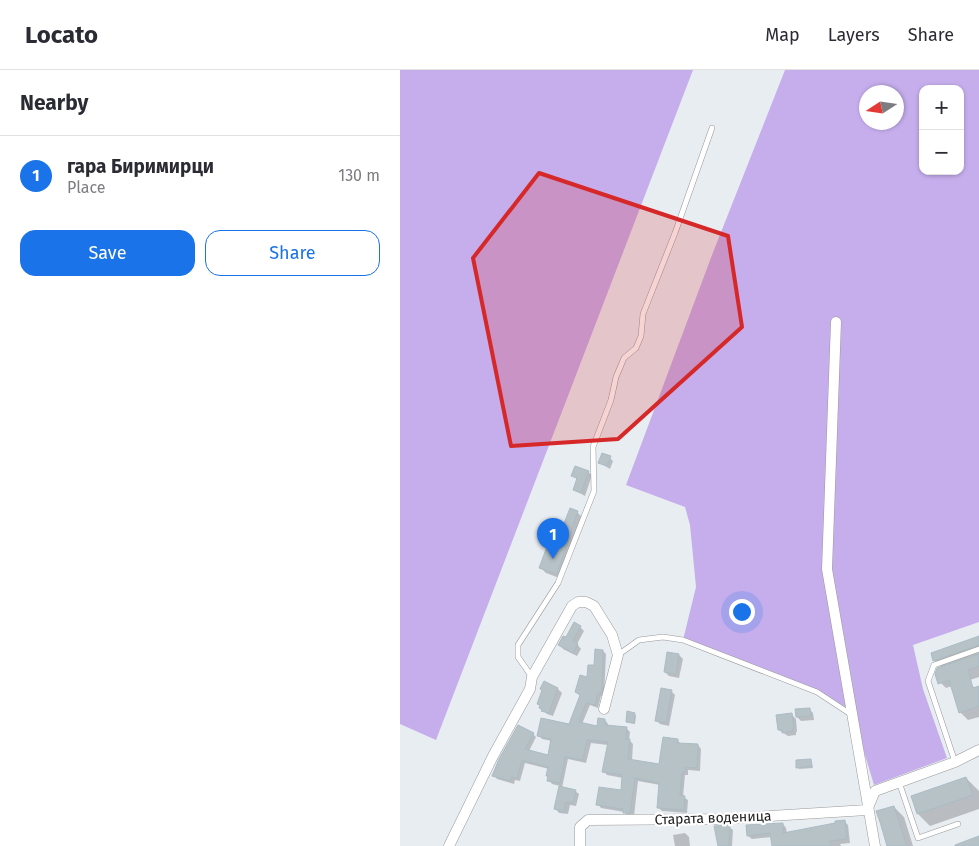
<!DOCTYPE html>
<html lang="en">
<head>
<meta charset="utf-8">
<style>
	:root { --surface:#fff; --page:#f2f2f3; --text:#2b2b33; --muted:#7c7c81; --line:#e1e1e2; --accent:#1a73e8 }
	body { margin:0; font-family:"Fira Sans",sans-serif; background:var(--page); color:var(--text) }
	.controls { position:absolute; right:15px; top:15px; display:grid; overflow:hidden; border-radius:10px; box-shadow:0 1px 4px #0004 }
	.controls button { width:45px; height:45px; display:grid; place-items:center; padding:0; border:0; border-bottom:1px solid var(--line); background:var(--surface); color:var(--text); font:25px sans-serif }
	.compass { position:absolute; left:459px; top:15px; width:45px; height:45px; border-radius:50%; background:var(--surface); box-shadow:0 1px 4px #0004; rotate:258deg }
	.you { position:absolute; left:341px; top:541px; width:18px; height:18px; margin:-12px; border:4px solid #fff; border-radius:50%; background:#1a73e8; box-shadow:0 0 0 8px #1a73e833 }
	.badge { display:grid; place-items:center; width:32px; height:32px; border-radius:50%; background:var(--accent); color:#fff; font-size:16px; font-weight:700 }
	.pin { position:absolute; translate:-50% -41px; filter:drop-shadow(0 1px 2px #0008) }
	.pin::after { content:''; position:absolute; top:26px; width:18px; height:15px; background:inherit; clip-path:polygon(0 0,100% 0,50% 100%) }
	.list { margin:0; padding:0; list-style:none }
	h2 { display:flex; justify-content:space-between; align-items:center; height:65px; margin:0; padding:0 20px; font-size:21px }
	h2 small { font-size:16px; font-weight:400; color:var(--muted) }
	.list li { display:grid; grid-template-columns:32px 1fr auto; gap:15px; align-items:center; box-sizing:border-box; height:80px; padding:0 20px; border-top:1px solid var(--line) }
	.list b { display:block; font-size:19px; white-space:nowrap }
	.list p { margin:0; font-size:16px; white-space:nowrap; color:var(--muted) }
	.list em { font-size:16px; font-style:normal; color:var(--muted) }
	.actions { display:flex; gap:10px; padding:15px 20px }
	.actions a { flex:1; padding:11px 0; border:1px solid var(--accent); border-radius:15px; text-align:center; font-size:18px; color:var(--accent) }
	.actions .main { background:var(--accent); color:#fff }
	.map { position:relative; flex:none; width:579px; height:776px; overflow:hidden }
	header { display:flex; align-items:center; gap:30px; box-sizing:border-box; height:70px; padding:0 25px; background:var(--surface); border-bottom:1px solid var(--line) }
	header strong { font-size:24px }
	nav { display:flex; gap:28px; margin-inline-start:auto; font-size:18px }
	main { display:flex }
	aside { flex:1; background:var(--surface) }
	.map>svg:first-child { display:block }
	.grass { fill:#c6aeed; fill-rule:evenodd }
	.shadow { fill:#0003 }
	.building { fill:#b7c2c7; stroke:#aabcc4 }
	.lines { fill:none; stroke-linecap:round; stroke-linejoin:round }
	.service-casing { stroke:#999; stroke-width:6 }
	.minor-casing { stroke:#999; stroke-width:11 }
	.service { stroke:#fff; stroke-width:5 }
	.minor { stroke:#fff; stroke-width:10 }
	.marked { fill:#d62828; fill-opacity:0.2; stroke:#d62828; stroke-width:4; stroke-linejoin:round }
	.labels { text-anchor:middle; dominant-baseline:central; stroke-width:4.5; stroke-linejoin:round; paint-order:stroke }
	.street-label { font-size:14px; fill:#222; stroke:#fff }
</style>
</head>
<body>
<header>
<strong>Locato</strong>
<nav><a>Map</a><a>Layers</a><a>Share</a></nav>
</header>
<main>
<aside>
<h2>Nearby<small></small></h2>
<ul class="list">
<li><span class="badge">1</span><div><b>гара Биримирци</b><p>Place</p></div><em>130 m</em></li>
</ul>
<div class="actions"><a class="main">Save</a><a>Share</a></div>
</aside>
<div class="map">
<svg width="579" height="776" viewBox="0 0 579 776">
	<rect width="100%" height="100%" fill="#e8edf2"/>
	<path class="grass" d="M0,0H293L36,670L0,654Z
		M385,0H579V552L513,575L523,619L547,688L474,715L453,645L417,622L283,570L296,517L290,455L285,437L226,415L312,185ZM523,19H560V101H523ZM467,22H497V52H467Z"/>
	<path class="shadow" d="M210,388L213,391L210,399L200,393Z
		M188,402L192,405L185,426L174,420L178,410L173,406Z
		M177,442L183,448L162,509L146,503L140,497L152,477Z
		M180,557L184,561L177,574L181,579L177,586L163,579L160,575Z
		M579,567V607L546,618L538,610L542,598L534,590L532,584Z
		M203,581L206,584L204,626H201L198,638L190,635L182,654L198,657L205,650L208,654V656L226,658L230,662L229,670L233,674L232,691L260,696L278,671L281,674L298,675L301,679L300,701L288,700V705H285L283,727L288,730L287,743L262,741L258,737L260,715L238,711L234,746H228L224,742L201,738L198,734L222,722L223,708L207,705L204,701L208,675L191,673L186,693L168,689L162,718L175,721L179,724L176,736L170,735L168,744L159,743L156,739L160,716L152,714L149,710V699L125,693L120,711L115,710L114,714L97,709L94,705L133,664L136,667L129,681L149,687L152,671L142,669L139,665L169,655L181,626L176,621L189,609Z
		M279,585L283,589L279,608L269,606L265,602Z
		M571,615L575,618L579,617V647L568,650L560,642Z
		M158,619L162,623L153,646L147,644L140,638Z
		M271,621L275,625L269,656L260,654L256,650Z
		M409,639L413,643L414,650L401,651L397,647Z
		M235,644L236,646L235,654L229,653L227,651Z
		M392,645L396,649L397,662H396V665L388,666L379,660Z
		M411,690L413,698L399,699L398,697Z
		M566,708L579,721V739L530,756L518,744Z
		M494,737L504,747L513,776H489Z
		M444,751L448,755L450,773L440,774L441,776H373L372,767L352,769L348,766L383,754L386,758L387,764Z
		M329,757L333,760L332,776H319Z
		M285,763L289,767L290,776H275L273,765Z"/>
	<path class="building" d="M202,383L211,386L207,396L198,393Z
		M175,396L189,401L181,423L173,420L177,408L171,406Z
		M170,438L178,441L157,504L139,498L148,474L151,476L155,465L159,466Z
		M174,552L181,556L173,571L178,574L173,583L158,575L163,566L166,567Z
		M579,566V575L533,591L531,583Z
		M195,579L203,580L202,620L201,624L198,623L195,635L186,633L179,652L197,656L198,648L205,649V655L227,657L226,669H230L228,689L259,694L263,667L278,669V673L298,674L297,698L285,697V702H282L280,725L285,726L284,740L257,738L259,713L235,708L230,743H223V739L196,735L199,717L221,720L222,705L202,702L208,672L187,670L183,690L165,687L160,713L147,711L148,706H146L148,697L122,690L117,708L112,707L111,711L92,706L99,689L118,655L134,663L125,679L148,685L151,669L137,666L141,648L169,654L180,625L175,622L180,605L187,607L188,595H194Z
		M267,582L279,584L276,604L264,602Z
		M579,584V596L568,600L573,618L579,616V636L559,643L549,610L538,614L535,604L537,598Z
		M144,611L158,618L149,643L141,641L142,639L139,638L140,635L137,634L142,620L140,619Z
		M261,618L272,620L266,653L255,651Z
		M410,638L411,646L396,647L395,639Z
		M227,641L235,643L234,653L226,652Z
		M392,643L394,658L392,659L393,661L382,663V660H378L376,645Z
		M411,689L412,696L396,698V690Z
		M566,707L573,725L517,744L511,726Z
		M159,716L176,720L173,733L166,732L164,742L154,739Z
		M494,736L507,776H487L480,752L476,741Z
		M445,750L447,769L430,771L431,776H372L370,763L347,766L346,755L383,753V763L435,753V751Z
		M330,755L329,776H318L314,756Z
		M579,766V776H555V775Z"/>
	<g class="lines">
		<g class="service-casing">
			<path id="service" d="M218,585L239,570L263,567L283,570L417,622L452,645
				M132,607L118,587V575L158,513L194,421L193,377L211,330L216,307L224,288L236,278L241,266L243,244L275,163L312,58
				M555,692L528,611L534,595L579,579
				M499,712L518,768L558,754"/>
		</g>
		<g class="minor-casing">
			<path id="minor" d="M436,252L427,499L475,776
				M49,776L93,686L130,619L132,607L172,536L178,532H186L194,536L212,565L218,585L204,639
				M180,776V757L188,750L322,749L467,740L475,721L555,692L579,680"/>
		</g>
		<use href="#service" class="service"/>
		<use href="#minor" class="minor"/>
	</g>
	<path class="marked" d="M139,103L328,166L342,257L218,369L111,376L73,188Z"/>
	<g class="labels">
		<g class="street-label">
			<text transform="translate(313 748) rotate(-2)">Старата воденица</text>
		</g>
	</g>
</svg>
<div class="controls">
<button>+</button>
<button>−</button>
</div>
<svg class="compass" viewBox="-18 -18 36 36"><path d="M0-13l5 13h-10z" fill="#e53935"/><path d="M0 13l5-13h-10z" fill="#7c7c81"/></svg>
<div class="you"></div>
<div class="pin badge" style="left:153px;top:489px">1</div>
</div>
</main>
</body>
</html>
